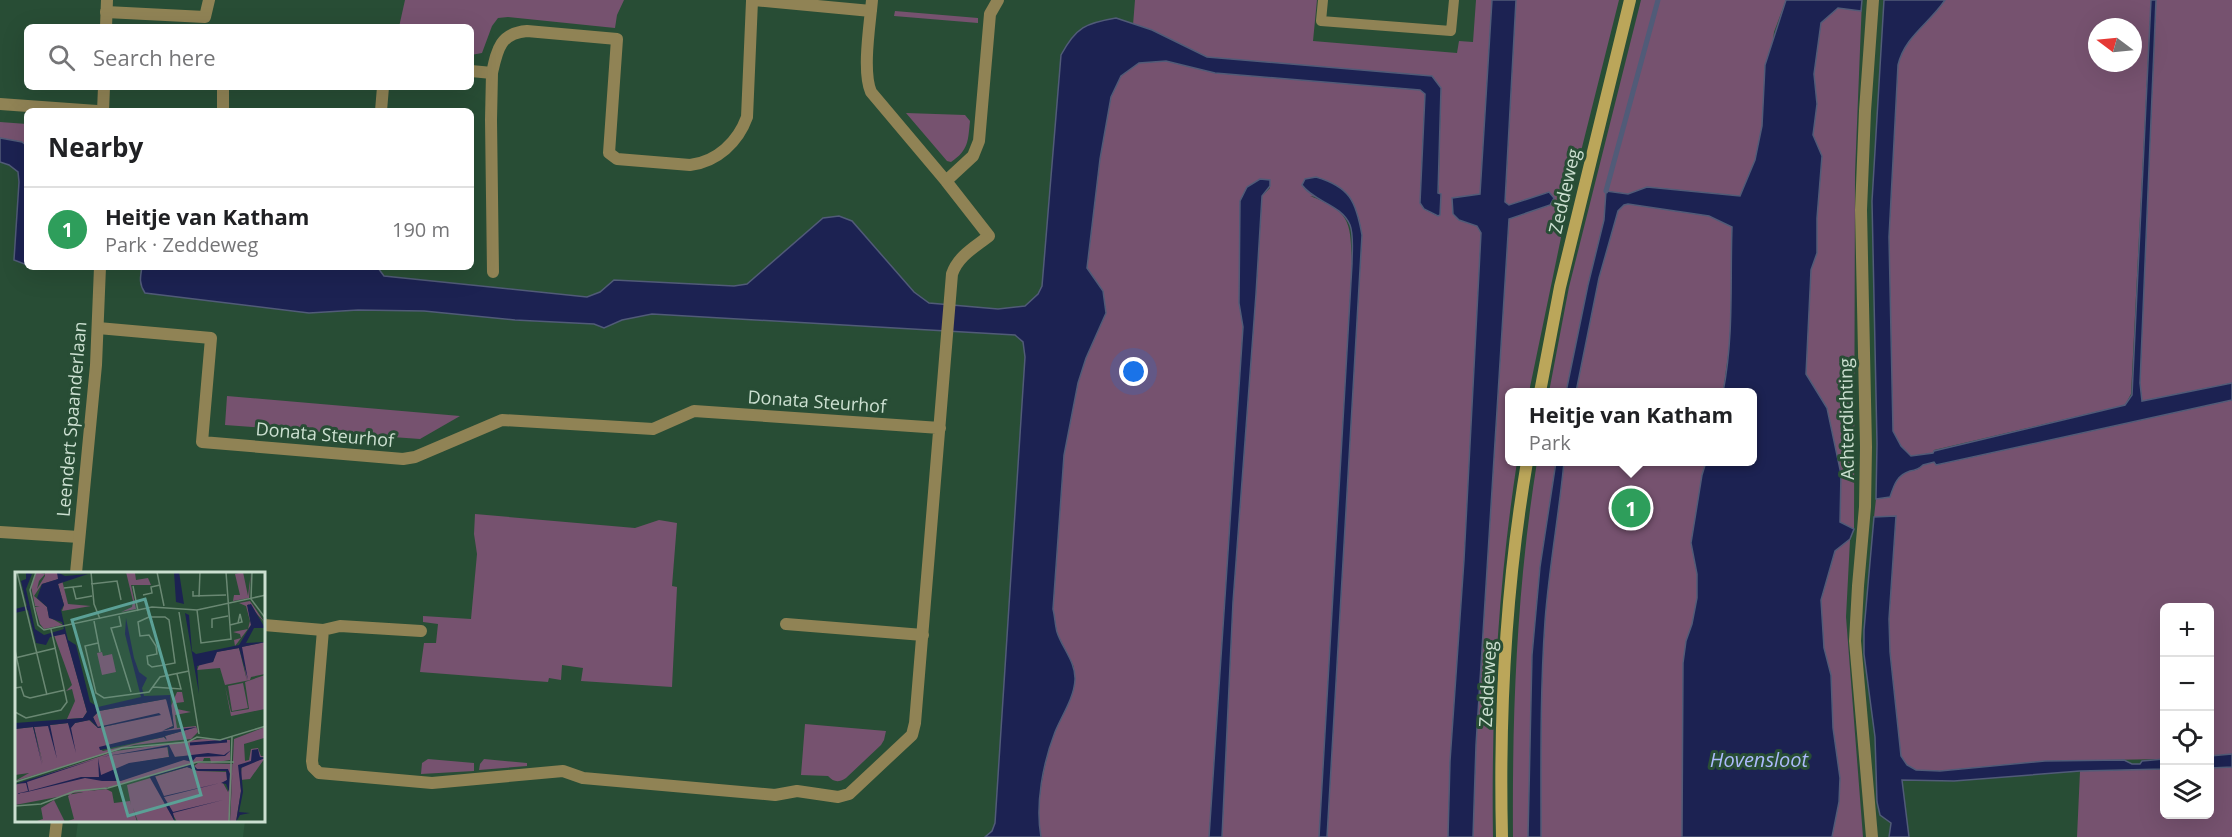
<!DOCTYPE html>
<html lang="en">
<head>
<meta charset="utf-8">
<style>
	:root { --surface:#fff; --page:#f2f2f2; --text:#202124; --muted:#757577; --line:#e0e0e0; --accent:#111827 }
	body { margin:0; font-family:"Open Sans",sans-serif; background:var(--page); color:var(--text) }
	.controls { position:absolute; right:18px; bottom:18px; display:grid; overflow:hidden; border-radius:9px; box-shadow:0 6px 24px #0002 }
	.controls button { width:54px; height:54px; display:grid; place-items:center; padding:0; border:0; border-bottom:2px solid var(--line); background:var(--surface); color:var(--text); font:30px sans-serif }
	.compass { position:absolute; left:2088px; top:18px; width:54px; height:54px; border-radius:50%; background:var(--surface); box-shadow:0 6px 24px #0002; rotate:286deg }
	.you { position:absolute; left:1134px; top:372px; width:21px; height:21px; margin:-15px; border:4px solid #fff; border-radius:50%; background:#1a73e8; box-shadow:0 0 0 9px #1a73e833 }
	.badge { display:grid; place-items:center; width:39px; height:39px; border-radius:50%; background:var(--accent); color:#fff; font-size:20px; font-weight:700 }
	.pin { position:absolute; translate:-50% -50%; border:3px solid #fff; box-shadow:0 2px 6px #0006 }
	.popup { position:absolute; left:1505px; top:388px; width:252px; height:78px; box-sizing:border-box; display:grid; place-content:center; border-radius:9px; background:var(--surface); filter:drop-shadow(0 2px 4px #0005); font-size:20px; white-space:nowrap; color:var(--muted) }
	.popup b { font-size:22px; color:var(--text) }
	.popup::after { content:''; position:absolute; left:50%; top:100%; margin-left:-12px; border:12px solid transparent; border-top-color:var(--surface) }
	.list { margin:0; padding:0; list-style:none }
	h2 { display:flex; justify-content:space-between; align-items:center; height:78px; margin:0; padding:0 24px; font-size:26px }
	h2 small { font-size:20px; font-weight:400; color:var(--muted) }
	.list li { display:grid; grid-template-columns:39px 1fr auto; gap:18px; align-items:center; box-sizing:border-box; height:84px; padding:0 24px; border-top:2px solid var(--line) }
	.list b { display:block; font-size:22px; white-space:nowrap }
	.list p { margin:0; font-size:20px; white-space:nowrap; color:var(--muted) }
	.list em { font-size:20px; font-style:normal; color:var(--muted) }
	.icon { flex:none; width:33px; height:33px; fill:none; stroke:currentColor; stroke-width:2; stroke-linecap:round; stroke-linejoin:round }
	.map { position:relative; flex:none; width:2232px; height:837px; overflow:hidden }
	.search { position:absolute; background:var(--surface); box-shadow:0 6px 24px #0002; left:24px; top:24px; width:450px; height:66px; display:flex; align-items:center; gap:15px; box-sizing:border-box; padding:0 21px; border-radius:9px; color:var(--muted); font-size:22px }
	.panel { position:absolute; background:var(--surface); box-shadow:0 6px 24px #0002; left:24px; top:108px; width:450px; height:162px; border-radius:9px }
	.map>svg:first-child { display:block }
	.built { fill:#2d593d }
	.green { fill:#76526f; fill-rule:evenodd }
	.water { fill:#1c2252; stroke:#515b78; stroke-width:1.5 }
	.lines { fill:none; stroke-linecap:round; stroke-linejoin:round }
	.stream { stroke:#515b78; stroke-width:5 }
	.service { stroke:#908355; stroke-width:10 }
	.minor { stroke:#908355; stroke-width:12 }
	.tertiary { stroke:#908355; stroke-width:12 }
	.secondary { stroke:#bba65a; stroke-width:12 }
	.labels { text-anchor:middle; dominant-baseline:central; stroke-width:6; stroke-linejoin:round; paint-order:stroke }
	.street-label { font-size:18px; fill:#cce0d1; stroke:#284d35 }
	.water-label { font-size:20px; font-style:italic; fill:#acbafb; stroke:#284d35 }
	.inset-river { fill:none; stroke:#1c2252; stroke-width:3 }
	.inset-road { fill:none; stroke:#6a8873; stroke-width:1.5 }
	.view { fill:#5ba096; fill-opacity:0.15; stroke:#5ba096; stroke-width:3 }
	.inset-edge { fill:none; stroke:#cce0d1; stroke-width:3 }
</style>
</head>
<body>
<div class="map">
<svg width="2232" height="837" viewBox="0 0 2232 837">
	<rect width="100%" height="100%" fill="#284d35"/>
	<path class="built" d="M78,821V820L245,821L243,837H76Z"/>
	<path class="green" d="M405,0H624L617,15L615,28L508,17L498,18L492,26L482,53L471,55V27H399Z
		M1135,0H1317L1313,41L1457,53L1459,41L1473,42L1476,0H1492L1480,195L1452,199L1459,220L1477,226L1481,233L1464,560L1450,761L1448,837H1327L1362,235L1359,219L1352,202L1310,196C1353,212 1350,224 1352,264L1319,837H1222L1233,602L1256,294L1262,196L1270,188L1269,180L1247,187L1240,201L1239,303L1243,326L1209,837H1041C1031,786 1060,717 1074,667L1057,633L1053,609L1064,455L1078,383L1086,358L1106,313L1103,291L1087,268L1100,159L1111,97L1121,76L1139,63L1166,61L1215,73L1420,90L1425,94L1420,203L1424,209L1438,216L1441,88L1207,57L1152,30L1133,25Z
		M1516,0H1619L1569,199L1529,392H1510V462H1517C1498,586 1491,711 1493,837H1473L1476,745L1509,219L1550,205L1549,192L1509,205L1505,203Z
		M1641,0H1786L1774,32L1762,126L1755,160L1740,196L1648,187L1628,194L1606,191L1604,220L1588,285L1566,392H1549L1569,287Z
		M1799,0H1862L1855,173L1854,529L1850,540L1846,617L1863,837H1755Z
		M1945,0H2151L2131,394L2125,405L1934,450L1933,453L1911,456L1901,446L1893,431L1889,237L1898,65C1905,36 1929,24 1945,0ZM2097,27H2133V63H2097Z
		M2156,0H2232V383L2142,401L2140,383Z
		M895,11L978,18V23L894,16Z
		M906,113L965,115L970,121C968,140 969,150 951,162L947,161Z
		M0,122L27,124V146L22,142L0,138Z
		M1628,204L1709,216L1733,227L1731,333L1723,392H1576L1613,208Z
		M227,396L460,416L420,439L225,425Z
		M2232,400V754L2210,756V608H2164V759L2045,761L1940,771L1916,770L1907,765L1901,756L1890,652L1889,619L1896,517H1874L1876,499L1890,497C1894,485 1897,475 1910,471C1916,470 1919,469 1923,465L1934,462L1936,465Z
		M1537,462H1556L1540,567L1532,655L1528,837H1513C1512,711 1517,586 1537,462Z
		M1564,462H1714L1691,543L1697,574V598L1683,674L1682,837H1541C1541,765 1540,693 1545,621C1549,568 1556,515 1564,462Z
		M475,514L635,528L659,520L677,523L672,586L677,587L672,687L581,681L583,668L562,665L561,680L549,678L548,682L420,672L424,643H436L438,624L423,622V616L471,619L477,554L474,534Z
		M805,724L886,731L884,740L881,745L846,778C838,783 834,782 828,776L801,775Z
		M428,759L474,763V771L421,774L422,763Z
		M484,759L527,763V766L479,770L480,764Z
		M2232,767V837H2077L2080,771L2164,769V814H2210V768Z"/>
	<path class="water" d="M1492,0H1516L1505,202L1509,205L1549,192L1554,198L1550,205L1509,219L1476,745L1473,837H1448L1450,761L1464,560L1481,233L1477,226L1459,220L1453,214L1452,198L1480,194Z
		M1786,0H1862L1861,11L1838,8L1821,23L1814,74L1817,104L1813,135L1822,156L1817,218V253L1811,270L1806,374L1827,408L1841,474L1840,522L1854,529L1850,539L1835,551L1821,600L1824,648L1831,675L1833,728L1840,778L1839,802L1832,837H1682L1683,663L1686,641L1692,624L1697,598V574L1691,543L1702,475L1706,462H1752V392H1723C1734,337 1730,282 1732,227L1709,216L1628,204L1624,205L1618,211L1599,278L1576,392H1566L1588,285L1604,220L1606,191L1628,194L1647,187L1740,196L1755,160L1762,126L1765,65Z
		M1884,0H1945C1929,24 1905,36 1898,65L1889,237L1893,431L1901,446L1911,456L1933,453L1934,451L2125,405L2132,395L2151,0H2156L2140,383L2142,401L2232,383V400L1936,465L1934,462L1923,465C1919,469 1916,470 1910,471C1897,475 1894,485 1890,497L1876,499L1877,444L1872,201Z
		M1116,18L1152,30L1207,57L1432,76L1441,88L1438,193L1441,194L1440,215L1438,216L1424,209L1420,203L1425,94L1420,90L1215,73L1166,61L1139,63L1121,76L1111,97L1100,159L1087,268L1103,291L1106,313L1086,358L1078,383L1064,455L1053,609C1055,617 1055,625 1057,632C1062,648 1076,662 1075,680C1074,698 1062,715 1055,732C1043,763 1035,804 1041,837H985L992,831L995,823L1025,357L1023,342L1015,335L652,314L622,320L604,328L594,324L515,320L424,311L358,310L309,313L145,293C139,284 140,278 142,267L378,268L384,276L587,297L600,292L614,280L734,286L747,284L823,218L839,216L852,221L914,292L929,303L998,309L1025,306L1038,294L1042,286L1061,55C1076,27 1086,23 1116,18Z
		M0,138L22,142L27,146V265L14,260L19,182L18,172L9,165L0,162Z
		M1316,177C1350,187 1356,201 1362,235L1327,837H1319L1352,264C1352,253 1354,235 1350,225C1341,204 1314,202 1302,185L1305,179Z
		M1260,179L1270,180V186L1262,196L1256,294L1233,602L1222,837H1209L1243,327L1239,303L1240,201L1247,187Z
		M1556,462H1564C1559,515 1549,567 1545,621C1540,693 1541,765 1541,837H1528L1532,655L1540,567Z
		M1896,516L1889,619L1890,652L1901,756L1907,765L1916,770L1940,771L2045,761L2124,760L2132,764H2140L2142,761L2164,759V769L2080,771L1954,781L1902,780L1909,837H1889L1891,823L1880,815L1877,802L1875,737L1864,654V630L1874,517Z
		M2232,754V767L2210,768V756Z"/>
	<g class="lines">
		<path class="stream" d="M1606,191L1658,0"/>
		<path class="service" d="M1323,0L1321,21L1451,31L1454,0"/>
		<path class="minor" d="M753,0L871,11
			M106,12L205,17L209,0
			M471,71L492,73C497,50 500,33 527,31L617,39L609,153L617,159L690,165C717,162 738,142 747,117L752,1
			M492,73L491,120L493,272
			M0,104L97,111
			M223,111V87
			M381,111L383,87
			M946,181L973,156L979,141L990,14L998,0
			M98,328L211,338L202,442L403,459L415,457L502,420L653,429L694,411L940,428
			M0,532L79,537
			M786,624L923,635
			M264,625L323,630L340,626L421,631
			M323,630L312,761L313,767L319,773L432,783L563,771L583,778L775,795L797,791L838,797L849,794L912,735L915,723L952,274C958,256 975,247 989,236L946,181L871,92C862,71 870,24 872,0
			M1872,837L1855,641L1858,586L1865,507L1866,447L1861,210L1865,111L1873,0"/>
		<path class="tertiary" d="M106,27L107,0
			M103,111L104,87
			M76,573L96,365L100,267
			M55,837L57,820"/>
		<path class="secondary" d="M1540,392L1560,287L1630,0
			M1502,837C1499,712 1506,585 1527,462"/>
	</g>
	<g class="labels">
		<g class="street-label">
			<text transform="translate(1564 191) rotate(-77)">Zeddeweg</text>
			<text transform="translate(817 401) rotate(4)">Donata Steurhof</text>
			<text transform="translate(71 419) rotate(-85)">Leendert Spaanderlaan</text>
			<text transform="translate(1846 419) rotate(-91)">Achterdichting</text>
			<text transform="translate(325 434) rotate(5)">Donata Steurhof</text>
			<text transform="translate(1487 684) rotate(-87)">Zeddeweg</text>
		</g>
		<g class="water-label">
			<text x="1759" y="759">Hovensloot</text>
		</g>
	</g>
	<g transform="translate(15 572)">
		<rect width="250" height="250" fill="#284d35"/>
		<path d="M21,0L30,2L24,9L22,17L30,4V0H42L44,7L27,12L19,24L32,35L34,45L48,53L29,57L25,52L20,35L25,34H20L16,14ZM111,0L120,1L121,8L133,6L136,13H116L121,37L106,40L117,35L118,29ZM228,0L233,24L236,0L234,26L218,29L219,23H225L220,2ZM47,8L53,32L76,34L47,39L49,33L43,12ZM235,29L250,51L233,32L236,53L220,74L219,68L226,66L225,62L218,60L233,57L235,49L231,34L224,31ZM50,61L72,140L68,146L52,147L60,129L57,117L51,119L57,113L39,63ZM250,70V102L236,105L235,108L210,113L205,96L182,98L185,91L198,90L201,80L224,76L232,109L226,75ZM87,80L88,84L97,82L101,100L87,103L82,81ZM250,103V137L216,144L210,114L216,140L234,137L230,110ZM228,111L233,136L217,139L213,114ZM162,120H167L169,130L161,131L162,137L176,140L160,143L162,156L181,154L183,160L176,167L119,173L0,209L14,201L0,203V157L18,155L28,192L19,155L53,151L55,156L60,151L74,148L83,156L102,152L82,155L78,145L84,139L150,127L154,130L158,154L149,158L159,156L156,134ZM181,155L150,164L151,168L149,165L88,179L85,177ZM250,155L249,166L229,172L230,189L234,188L236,177L243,176L246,184H250L224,194L226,219L221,250H215L219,167ZM187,167L215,168V188L196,191L195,186H189L188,189L95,215L0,233V213L101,179ZM152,174L155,176L157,185L178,184L85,205L113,192L154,185ZM250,186L235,207L225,208L227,194ZM183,191L218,192L214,250H162L139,208L160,250H123L118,236L122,250H19L28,247L26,236L39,228L50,250L59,247L53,224L58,221L91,217L97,220L99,231L115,229L116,233L112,213L172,195L183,199L213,200L212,208L208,211L213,220V197H182L179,194Z" fill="#76526f" fill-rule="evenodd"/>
		<path d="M11,0L17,2L11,17L20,57L29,63L49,57L47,50L34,46L32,35L22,26L27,12L43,7L42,0L50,4L73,2L43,12L49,33L46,38L50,56L53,68L61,73L75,130L83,135L126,125L110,62L111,46L119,86L124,100L132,106L127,116L129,124L155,123L159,156L147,159L158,154L151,127L84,139L78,145L83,155L144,141L146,143L83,156L75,148L60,151L56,156L61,181L53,151L35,153L42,187L33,154L19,155L27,193L18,155L0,157V151L68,146L72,140L50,62L35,65L31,73L21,71L13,38L0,41V37L12,34L6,9L11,7ZM159,0H164L169,32L161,30ZM236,32L250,56H239L231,71L251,70L227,75L233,108L224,76L202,80L198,90L182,94L184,122L170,41L174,43L177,79L181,82L224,73L236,53L232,33ZM182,155L150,164L152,168L149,165L85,178L84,175L149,159ZM154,173L160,185L193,181L209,183L216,178L210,184L181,185L177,190L169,188L106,209H87L70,206L12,220L0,222L13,219L11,211L0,212L81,187L12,210L14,219L66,205H84L83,186L86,203L114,191L154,185L153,175L86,185ZM243,177L245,185L250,186L226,196L228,220L224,240L235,241L225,243L221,250L226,219L223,193L236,189L237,178ZM177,192L182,197H213L215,202L214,220L211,212L206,211L212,208L211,199H183L172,195L140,204L149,224L205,211L149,225L158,240L208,228L158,241L160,250L134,204Z" fill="#1c2252"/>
		<path class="inset-river" d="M175,172L212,169"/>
		<path class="inset-road" d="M2,0L32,123M21,0L15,18L23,53L29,58L137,35L182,38L251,23M76,0L79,32L85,47M142,0L149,34M237,0L236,27L251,47M76,12L102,9L106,28M118,14L123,39M58,15L61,27L77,24M49,16L67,14M178,19V24L211,23M128,23L137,21L136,15L145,13M184,25L185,0M132,37L134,45H150L154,48L160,91L149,93L151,104M182,38L186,71L216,67L211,0M164,40L184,162M104,44L106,54L96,56L116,120M134,45L123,50L125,64L134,63L141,74L142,82L132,84L133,92L137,95L149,93M79,49L85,80M215,53L227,50L225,42L223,51M197,56V47L213,44M83,71L70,74L81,121L89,126L134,120L145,105L174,99M0,78L7,111L3,92M0,86L41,76M138,115L166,117L162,102M0,116L6,115L9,124L15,126L50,118M0,140L11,146L46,138L52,130L36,57M0,210L107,176L173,170L182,165L205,168L251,154M0,234L26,232L60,219L93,216L182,190H219M214,250L217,165"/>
		<path class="view" d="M130,27L186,223L113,244L57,48Z"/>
		<rect width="250" height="250" class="inset-edge"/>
	</g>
</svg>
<div class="controls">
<button>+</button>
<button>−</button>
<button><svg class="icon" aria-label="locate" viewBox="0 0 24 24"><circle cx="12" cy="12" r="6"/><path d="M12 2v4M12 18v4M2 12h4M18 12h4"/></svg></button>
<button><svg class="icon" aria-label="layers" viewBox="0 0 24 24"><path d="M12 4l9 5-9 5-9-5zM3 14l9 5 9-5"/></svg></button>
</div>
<svg class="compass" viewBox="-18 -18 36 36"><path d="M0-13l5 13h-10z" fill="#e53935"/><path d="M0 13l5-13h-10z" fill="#757577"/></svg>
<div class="you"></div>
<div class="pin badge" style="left:1631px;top:508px;background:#2e9e5b">1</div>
<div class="popup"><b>Heitje van Katham</b>Park</div>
<div class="search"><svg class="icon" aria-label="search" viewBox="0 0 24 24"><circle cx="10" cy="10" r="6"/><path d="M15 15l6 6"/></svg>Search here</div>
<section class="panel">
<h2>Nearby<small></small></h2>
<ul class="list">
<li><span class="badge" style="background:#2e9e5b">1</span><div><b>Heitje van Katham</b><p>Park · Zeddeweg</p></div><em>190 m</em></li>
</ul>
</section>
</div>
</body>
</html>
